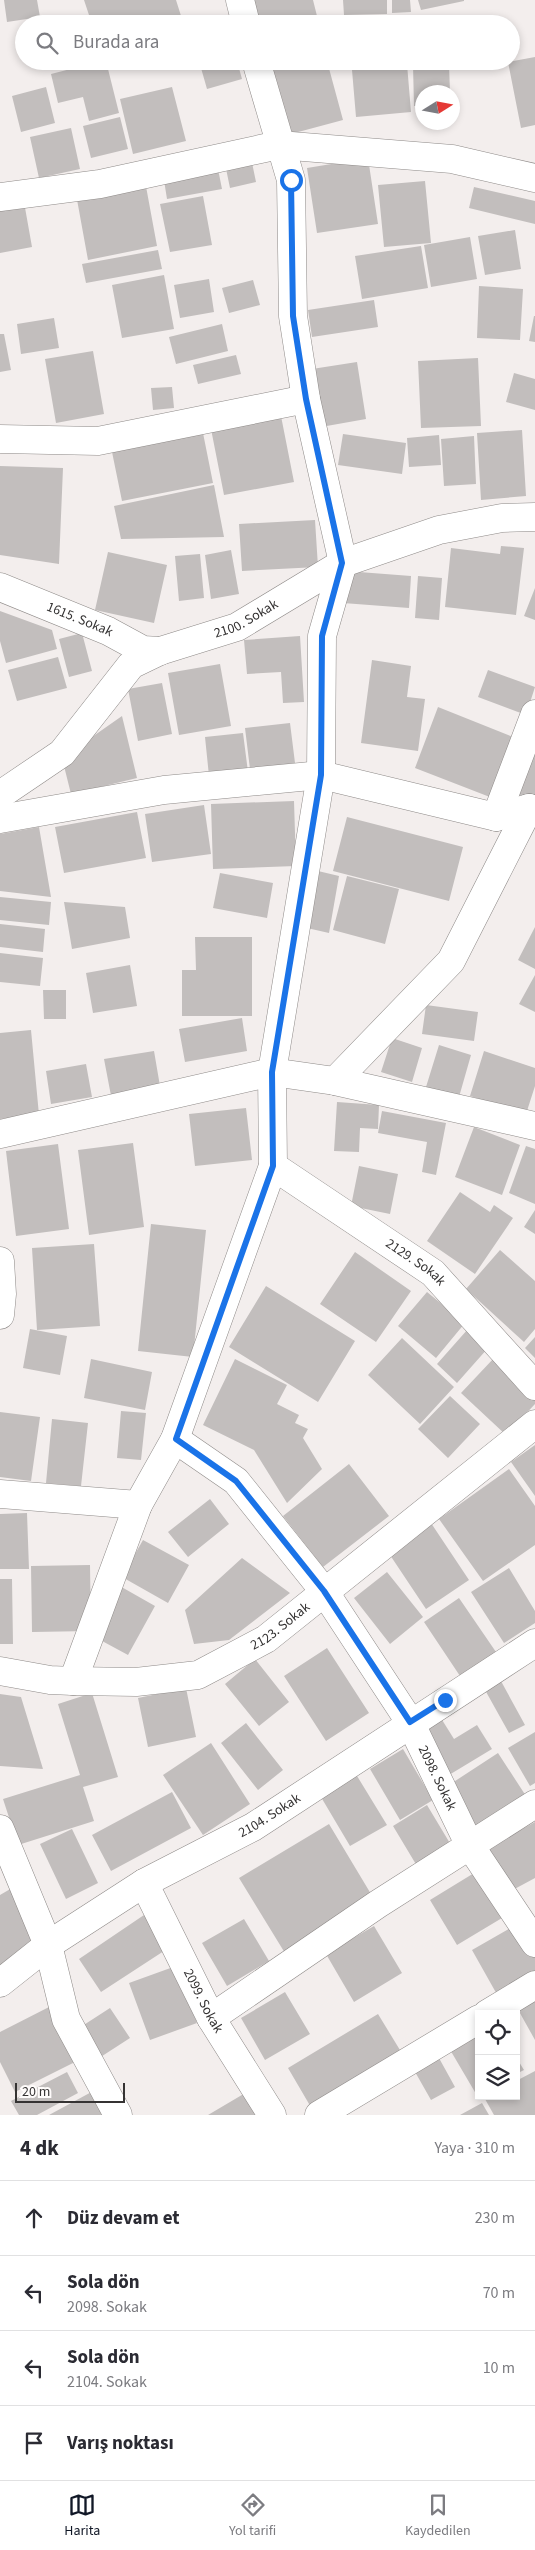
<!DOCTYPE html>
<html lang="tr">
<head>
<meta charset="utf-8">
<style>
	:root { --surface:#fff; --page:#f2f2f3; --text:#2b2b33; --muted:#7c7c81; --line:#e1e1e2; --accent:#111827 }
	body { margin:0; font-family:"Source Sans 3",sans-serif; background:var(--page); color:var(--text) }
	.controls { position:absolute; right:15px; bottom:15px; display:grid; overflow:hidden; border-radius:0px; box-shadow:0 2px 8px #0003 }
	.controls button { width:45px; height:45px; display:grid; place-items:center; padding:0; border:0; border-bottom:1px solid var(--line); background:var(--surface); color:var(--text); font:25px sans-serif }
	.compass { position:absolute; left:415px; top:85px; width:45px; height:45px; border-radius:50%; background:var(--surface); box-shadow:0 2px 8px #0003; rotate:79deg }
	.scale { position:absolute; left:15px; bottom:12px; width:110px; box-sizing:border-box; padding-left:5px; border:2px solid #353333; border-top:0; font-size:14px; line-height:18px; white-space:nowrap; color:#353333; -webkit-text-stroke:4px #fffcfb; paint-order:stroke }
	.stop { position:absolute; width:15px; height:15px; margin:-11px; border:4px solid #1a73e8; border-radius:50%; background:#fff }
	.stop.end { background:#1a73e8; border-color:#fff; box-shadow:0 1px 5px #0008 }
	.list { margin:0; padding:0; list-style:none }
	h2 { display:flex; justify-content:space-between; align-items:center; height:65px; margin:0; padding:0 20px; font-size:21px }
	h2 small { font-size:16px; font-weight:400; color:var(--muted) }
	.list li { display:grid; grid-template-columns:32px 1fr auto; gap:15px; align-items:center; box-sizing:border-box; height:75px; padding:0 20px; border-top:1px solid var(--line) }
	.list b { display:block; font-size:19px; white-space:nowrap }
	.list p { margin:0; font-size:16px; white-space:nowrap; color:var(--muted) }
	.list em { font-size:16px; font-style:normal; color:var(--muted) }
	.icon { flex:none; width:28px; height:28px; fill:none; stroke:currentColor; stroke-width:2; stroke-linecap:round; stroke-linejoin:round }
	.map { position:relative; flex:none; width:535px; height:2115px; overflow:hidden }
	.search { position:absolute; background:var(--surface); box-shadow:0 2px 8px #0003; left:15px; right:15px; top:15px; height:55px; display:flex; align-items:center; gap:12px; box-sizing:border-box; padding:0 18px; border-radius:28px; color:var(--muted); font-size:19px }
	.sheet { height:365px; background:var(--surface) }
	nav { display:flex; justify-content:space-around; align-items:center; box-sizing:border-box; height:70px; border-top:1px solid var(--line); background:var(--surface); font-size:14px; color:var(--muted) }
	nav a { display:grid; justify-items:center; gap:2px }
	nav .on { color:var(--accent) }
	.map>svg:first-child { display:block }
	.building { fill:#c2bebd }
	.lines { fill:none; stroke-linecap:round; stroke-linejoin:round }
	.minor-casing { stroke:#8e8a88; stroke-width:29 }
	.minor { stroke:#fff; stroke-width:28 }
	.route { stroke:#1a73e8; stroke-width:6 }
	.labels { text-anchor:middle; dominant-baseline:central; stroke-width:4; stroke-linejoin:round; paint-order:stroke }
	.street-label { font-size:14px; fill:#353333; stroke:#fffcfb }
</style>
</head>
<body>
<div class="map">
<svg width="535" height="2115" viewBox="0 0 535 2115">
	<rect width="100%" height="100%" fill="#f3eeed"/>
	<path class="building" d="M4,0H37L40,17L7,22Z
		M84,0H176L182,19L166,24H92Z
		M252,0H313L319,24H259Z
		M343,0H387V14L344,15Z
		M392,0H410L411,12L392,13Z
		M418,0H464V1L421,10Z
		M212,15L215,24H187V23Z
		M492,19L493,24H476V23Z
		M535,57V125L521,128L508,62Z
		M102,61H106L119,113L89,121L83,97L58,103L51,74Z
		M169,61H197V62L172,70Z
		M222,61H237L242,79L207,89L201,68Z
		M302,61H327L343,120L287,135L270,70Z
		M461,61H490V62L463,69Z
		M407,64L411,112L356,117L352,70Z
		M449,64L450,92H422V106H414L413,65Z
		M46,87L55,123L21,132L12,96Z
		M172,87L186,141L133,154L120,99Z
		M120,117L128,149L91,158L83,126Z
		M71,128L80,169L39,178L30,137Z
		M250,153L256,182L230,188L224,159Z
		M368,158L378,224L317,233L307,168Z
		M217,164L222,189L167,199L163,174Z
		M145,181L157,246L88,260L76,194Z
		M425,181L431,243L384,247L378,185Z
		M474,187L535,201V224L469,208Z
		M203,196L212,245L170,252L160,204Z
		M24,202L32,247L0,253V207Z
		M515,230L521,269L485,275L478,236Z
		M470,237L477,279L431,287L424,245Z
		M421,246L428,288L362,299L355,256Z
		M158,250L162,269L86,283L82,264Z
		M164,275L174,329L122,338L112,285Z
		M209,279L214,312L180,318L174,285Z
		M253,280L260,305L229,313L222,288Z
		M479,286L523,289L520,340L477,338Z
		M374,300L378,327L312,337L308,310Z
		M534,316H535V342L529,341Z
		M54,318L59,348L21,354L17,324Z
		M222,324L228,351L176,364L169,337Z
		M0,334H4L11,370L0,372Z
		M93,351L104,414L56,423L45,359Z
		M236,355L241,374L198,384L193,365Z
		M478,358L481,426L421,428L418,361Z
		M357,362L366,419L321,427L312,369Z
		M514,373L535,379V410L506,402Z
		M172,387L174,408L153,410L151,388Z
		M281,416L294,482L224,495L211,429Z
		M202,428L213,483L122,501L111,447Z
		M522,430L526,496L481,500L477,433Z
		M343,434L406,443L402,474L338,465Z
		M439,435L441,465L409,467L407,438Z
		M474,436L476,484L444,486L441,439Z
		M0,466L63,468L59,564L0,555Z
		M214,485L224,537L121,539L114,506Z
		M315,520L318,567L242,571L239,524Z
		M501,546L524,548L516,615L445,607L451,548L500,554Z
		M231,550L239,594L211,599L205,555Z
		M108,552L167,565L154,623L95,610Z
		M200,554L204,598L179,601L175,556Z
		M346,571L411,576L409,608L343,603Z
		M418,576L442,578L439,620L415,618Z
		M535,588V620L524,616Z
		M0,611L52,630L57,649L6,663L0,641Z
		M82,633L92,671L69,677L59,639Z
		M300,636L304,702L283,703L281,672L247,674L244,640Z
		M58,657L67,688L17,701L8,670Z
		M372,660L411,666L407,697L425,699L418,751L361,743Z
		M220,664L231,726L179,735L168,673Z
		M488,670L535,687L526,715L478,697Z
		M162,683L172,734L138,741L128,689Z
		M438,707L518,739L495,799L415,768Z
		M122,716L137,778L71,794L62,758Z
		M290,723L295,763L250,769L245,728Z
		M243,733L248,772L209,776L205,737Z
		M535,739V803L510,790Z
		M294,801L296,866L213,869L211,804Z
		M204,805L211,854L152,862L145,814Z
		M137,812L146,858L64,873L55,827Z
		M347,817L463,847L449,901L333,871Z
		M39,827L51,897L0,891V834Z
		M318,871L339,876L329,933L307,928Z
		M220,873L273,883L267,918L213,908Z
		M347,876L399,889L385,944L333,930Z
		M0,897L51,902L49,925L0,920Z
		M64,902L125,907L130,938L72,949Z
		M0,924L45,929L43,952L0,947Z
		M535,927V969L518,960Z
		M195,937H252V1016H182V970H196Z
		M0,953L43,958L40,986L0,982Z
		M130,965L137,1006L93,1013L86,973Z
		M535,975V1012L519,1004Z
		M43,990H66V1019H44Z
		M426,1005L478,1012L474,1041L422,1034Z
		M242,1018L247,1051L185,1062L179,1029Z
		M31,1030L39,1115L0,1119V1033Z
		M392,1038L422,1048L412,1082L381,1072Z
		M439,1045L471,1055L459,1097L426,1087Z
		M154,1051L161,1092L112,1101L104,1059Z
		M484,1051L535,1068V1086L526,1114L470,1096Z
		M86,1064L92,1097L51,1104L46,1071Z
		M337,1102L379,1105L378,1129L360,1128L359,1152L334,1151Z
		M246,1108L252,1160L195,1166L189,1114Z
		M382,1111L446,1123L436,1175L422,1172L427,1142L378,1133Z
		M474,1127L520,1145L502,1195L455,1177Z
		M133,1143L144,1227L89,1235L78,1150Z
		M58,1144L69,1229L16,1236L6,1151Z
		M526,1146L535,1149V1204L509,1193Z
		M359,1166L398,1174L390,1214L351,1206Z
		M460,1192L490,1212L494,1205L513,1218L475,1274L427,1241Z
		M535,1210V1234L524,1227Z
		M151,1224L206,1230L193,1357L138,1351Z
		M94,1244L100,1326L37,1330L32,1248Z
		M500,1250L535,1281V1329L524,1342L466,1289Z
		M355,1252L411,1291L376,1342L320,1304Z
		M266,1286L355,1341L318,1402L229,1347Z
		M427,1292L465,1323L436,1358L398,1326Z
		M30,1329L67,1336L60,1375L23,1368Z
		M468,1329L488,1348L457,1383L437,1364Z
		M535,1337V1358L525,1348Z
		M402,1338L454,1387L420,1424L368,1375Z
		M494,1358L535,1396V1404L506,1435L461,1393Z
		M91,1359L152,1372L145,1410L84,1398Z
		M235,1359L287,1385L277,1404L299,1415L295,1423L308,1429L303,1438L322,1469L287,1503L254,1450L203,1425Z
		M450,1396L480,1424L448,1458L418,1429Z
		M121,1411L146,1413L141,1460L117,1458Z
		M0,1412L40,1417L31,1481L0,1477Z
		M52,1419L88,1423L81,1486L46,1483Z
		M535,1445V1496L511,1462Z
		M349,1464L389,1516L323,1567L283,1516Z
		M509,1469L535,1506V1545L483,1581L439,1519Z
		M210,1499L229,1524L188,1557L168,1532Z
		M27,1513L29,1569H0V1514Z
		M429,1520L469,1580L426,1609L386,1549Z
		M143,1540L189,1565L168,1603L122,1577Z
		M242,1558L290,1593L229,1640L194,1644L185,1610Z
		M90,1565L91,1631L32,1632L31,1566Z
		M509,1568L535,1611V1623L504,1643L471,1592Z
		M387,1572L423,1617L390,1644L354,1598Z
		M0,1579H12L13,1644H0Z
		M118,1585L155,1606L128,1655L91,1635Z
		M459,1598L496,1652L460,1676L424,1622Z
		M327,1648L369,1713L326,1741L284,1676Z
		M255,1659L289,1702L259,1726L225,1684Z
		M496,1672L525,1725L509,1733L480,1681Z
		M186,1688L196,1737L148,1747L138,1698Z
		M92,1693L118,1777L83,1787L94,1821L18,1845L3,1799L80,1775L58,1704Z
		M0,1694L21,1697L43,1769L0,1766Z
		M439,1715L454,1739L477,1725L492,1749L449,1775L420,1726Z
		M246,1723L283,1770L258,1790L221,1743Z
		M535,1732V1783L530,1786L508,1748Z
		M211,1743L250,1804L203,1835L163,1775Z
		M403,1749L433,1800L400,1820L370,1769Z
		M498,1753L526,1796L477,1828L449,1785Z
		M354,1771L387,1825L350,1846L318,1792Z
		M172,1792L191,1828L111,1871L92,1835Z
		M427,1805L451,1845L417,1866L393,1826Z
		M535,1822V1878L509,1892L485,1850Z
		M329,1824L377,1904L288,1958L239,1878Z
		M72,1829L98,1883L66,1899L40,1844Z
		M479,1870L507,1915L457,1945L430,1900Z
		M12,1888L43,1944L0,1969V1895Z
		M144,1915L167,1949L101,1992L79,1959Z
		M244,1919L269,1961L227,1986L202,1943Z
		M519,1923L535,1950V1978L499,1998L472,1950Z
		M374,1926L402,1973L354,2002L326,1954Z
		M176,1966L197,2023L150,2040L129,1983Z
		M285,1992L310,2034L265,2060L241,2018Z
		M535,2000V2040L516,2006Z
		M51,2006L79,2060L15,2092L0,2062V2032Z
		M110,2008L130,2038L96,2060L76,2030Z
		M378,2014L403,2055L312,2109L288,2068Z
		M479,2030V2099L449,2048Z
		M434,2049L455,2087L431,2100L410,2063Z
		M516,2057L524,2070L516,2074Z
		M535,2071V2115H494L485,2099L489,2096H516V2081Z
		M67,2072L78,2093L37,2115H19L11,2101Z
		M97,2089L111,2115H49Z
		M252,2089L267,2115H208Z
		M482,2103L489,2115H460Z"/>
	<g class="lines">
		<g class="minor-casing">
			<g id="minor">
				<path d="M240,0L246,24"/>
				<path d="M0,197L100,184L279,145L452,159L535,178"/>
				<path d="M0,439L98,441L306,399"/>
				<path id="s1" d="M0,587L108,631L143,650L160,651"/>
				<path id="s2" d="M0,795L62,753L131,665L160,651L237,627L343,563L439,530L502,518L535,517"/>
				<path d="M496,817L535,714"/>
				<path d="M0,819L164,790L321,775L496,817L529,808L535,811"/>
				<path d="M335,1081L451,961L529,808"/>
				<path d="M0,1134L272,1072L335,1081L535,1126"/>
				<path id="s3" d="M273,1166L433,1273L535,1386"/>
				<path d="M0,1261L2,1294L0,1315"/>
				<path id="s4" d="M175,1439L236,1481L324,1591L410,1722L469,1844L535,1943"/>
				<path d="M0,1494L138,1505"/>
				<path id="s5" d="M0,1671L50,1680L73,1681L136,1682L198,1675L266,1639L535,1424"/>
				<path d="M73,1681L138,1505L175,1439L273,1166L272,1072L321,775L322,636L343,563L306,399L293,316L291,180L256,61"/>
				<path d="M0,1829L48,1945L66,2019L118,2115"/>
				<path id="s6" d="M144,1883L211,2018L272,2115"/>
				<path id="s7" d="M0,1983L48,1945L144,1883L253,1827L535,1643"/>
				<path d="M487,2014L535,1985"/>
				<path d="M211,2018L378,1904L535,1804"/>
				<path d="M319,2115L479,2019"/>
			</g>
		</g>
		<use href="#minor" class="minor"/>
	</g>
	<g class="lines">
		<path class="route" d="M291,180L293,316L306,399L342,563L322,636L321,775L272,1072L273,1166L176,1439L236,1481L324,1591L410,1722L445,1700"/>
	</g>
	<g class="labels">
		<g class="street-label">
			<text stroke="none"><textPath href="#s2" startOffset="311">2100. Sokak</textPath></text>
			<text stroke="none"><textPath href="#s1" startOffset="86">1615. Sokak</textPath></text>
			<text stroke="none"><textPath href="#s3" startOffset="172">2129. Sokak</textPath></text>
			<text stroke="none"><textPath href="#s5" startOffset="295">2123. Sokak</textPath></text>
			<text stroke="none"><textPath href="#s4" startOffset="434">2098. Sokak</textPath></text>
			<text stroke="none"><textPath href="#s7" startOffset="318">2104. Sokak</textPath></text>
			<text stroke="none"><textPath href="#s6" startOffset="132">2099. Sokak</textPath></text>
		</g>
	</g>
</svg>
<div class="controls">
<button><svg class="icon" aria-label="locate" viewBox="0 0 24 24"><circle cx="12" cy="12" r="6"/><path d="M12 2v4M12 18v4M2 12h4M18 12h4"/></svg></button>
<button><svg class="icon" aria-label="layers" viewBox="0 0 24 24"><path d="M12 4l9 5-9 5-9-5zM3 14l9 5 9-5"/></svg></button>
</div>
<svg class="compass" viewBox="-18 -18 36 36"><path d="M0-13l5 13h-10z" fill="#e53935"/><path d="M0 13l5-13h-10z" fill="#7c7c81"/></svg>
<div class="scale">20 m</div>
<div class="stop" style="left:291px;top:180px"></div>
<div class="stop end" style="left:445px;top:1700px"></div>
<div class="search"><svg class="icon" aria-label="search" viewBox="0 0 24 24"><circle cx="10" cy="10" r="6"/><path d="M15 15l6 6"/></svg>Burada ara</div>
</div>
<section class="sheet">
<h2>4 dk<small>Yaya · 310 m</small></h2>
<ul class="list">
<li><svg class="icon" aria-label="ahead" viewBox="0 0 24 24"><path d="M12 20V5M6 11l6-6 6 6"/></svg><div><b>Düz devam et</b></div><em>230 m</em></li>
<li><svg class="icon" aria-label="left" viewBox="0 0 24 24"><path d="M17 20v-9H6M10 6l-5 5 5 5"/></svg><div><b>Sola dön</b><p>2098. Sokak</p></div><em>70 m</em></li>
<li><svg class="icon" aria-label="left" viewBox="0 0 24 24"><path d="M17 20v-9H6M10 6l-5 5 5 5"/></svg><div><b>Sola dön</b><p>2104. Sokak</p></div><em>10 m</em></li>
<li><svg class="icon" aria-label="arrive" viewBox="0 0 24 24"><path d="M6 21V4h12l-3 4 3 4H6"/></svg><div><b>Varış noktası</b></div></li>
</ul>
</section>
<nav>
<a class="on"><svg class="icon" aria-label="map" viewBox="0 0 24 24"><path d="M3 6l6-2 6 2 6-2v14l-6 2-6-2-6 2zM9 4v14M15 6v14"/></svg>Harita</a>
<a><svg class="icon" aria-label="directions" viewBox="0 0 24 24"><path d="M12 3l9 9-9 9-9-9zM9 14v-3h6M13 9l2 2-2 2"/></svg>Yol tarifi</a>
<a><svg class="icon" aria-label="saved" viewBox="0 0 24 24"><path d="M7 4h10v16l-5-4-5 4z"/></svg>Kaydedilen</a>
</nav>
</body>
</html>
